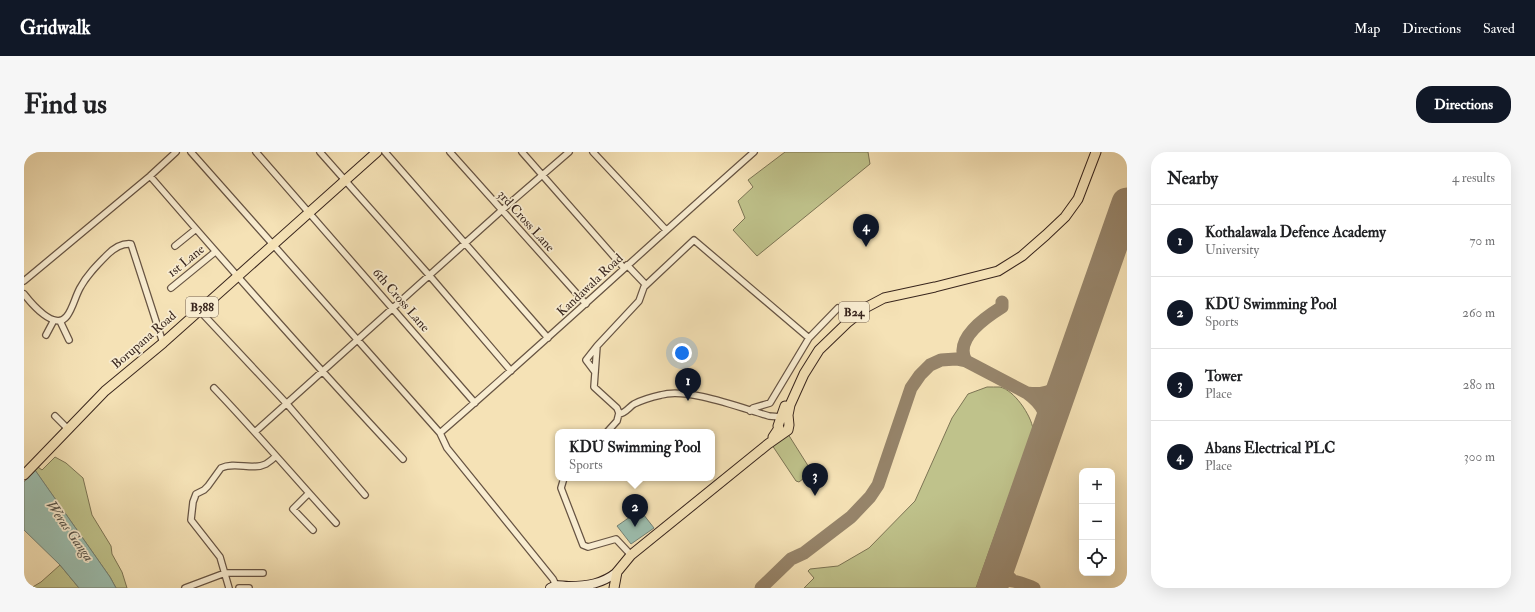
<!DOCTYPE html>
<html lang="en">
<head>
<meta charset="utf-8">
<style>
	:root { --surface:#fff; --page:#f6f6f6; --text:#202124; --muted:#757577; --line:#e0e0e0; --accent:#111827 }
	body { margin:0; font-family:"IM FELL Double Pica",serif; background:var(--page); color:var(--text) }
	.controls { position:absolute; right:12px; bottom:12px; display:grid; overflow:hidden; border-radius:8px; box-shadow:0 4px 16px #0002 }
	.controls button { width:36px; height:36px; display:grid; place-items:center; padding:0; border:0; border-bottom:1px solid var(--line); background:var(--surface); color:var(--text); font:20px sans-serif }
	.you { position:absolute; left:658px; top:201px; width:14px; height:14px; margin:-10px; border:3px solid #fff; border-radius:50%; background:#1a73e8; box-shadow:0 0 0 6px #1a73e833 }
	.badge { display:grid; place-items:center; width:26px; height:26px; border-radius:50%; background:var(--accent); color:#fff; font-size:13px; font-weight:700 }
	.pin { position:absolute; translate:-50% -33px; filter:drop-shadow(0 1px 2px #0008) }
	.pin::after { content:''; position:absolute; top:21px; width:14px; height:12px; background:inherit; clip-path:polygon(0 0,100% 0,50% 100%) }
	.popup { position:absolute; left:531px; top:277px; width:160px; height:52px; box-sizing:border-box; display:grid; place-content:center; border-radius:8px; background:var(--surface); filter:drop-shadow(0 1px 3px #0005); font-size:13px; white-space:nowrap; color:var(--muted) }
	.popup b { font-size:15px; color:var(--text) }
	.popup::after { content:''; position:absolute; left:50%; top:100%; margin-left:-8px; border:8px solid transparent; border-top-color:var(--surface) }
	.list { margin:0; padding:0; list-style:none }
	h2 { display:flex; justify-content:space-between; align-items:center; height:52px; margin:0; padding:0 16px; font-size:17px }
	h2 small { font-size:13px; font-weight:400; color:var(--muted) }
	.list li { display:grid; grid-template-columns:26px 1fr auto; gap:12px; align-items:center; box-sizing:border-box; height:72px; padding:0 16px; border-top:1px solid var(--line) }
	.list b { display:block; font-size:15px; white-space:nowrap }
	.list p { margin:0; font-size:13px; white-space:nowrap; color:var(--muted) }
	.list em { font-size:13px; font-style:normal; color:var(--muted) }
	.icon { flex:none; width:22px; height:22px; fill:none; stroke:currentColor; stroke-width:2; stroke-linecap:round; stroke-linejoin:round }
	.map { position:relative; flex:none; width:1103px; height:436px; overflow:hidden; border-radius:16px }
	header { display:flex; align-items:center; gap:24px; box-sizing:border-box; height:56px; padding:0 20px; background:var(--accent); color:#fff }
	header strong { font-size:19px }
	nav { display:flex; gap:22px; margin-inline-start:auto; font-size:14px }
	.intro { display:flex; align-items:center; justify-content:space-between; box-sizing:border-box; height:96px; padding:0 24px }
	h1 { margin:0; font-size:28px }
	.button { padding:10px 18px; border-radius:16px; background:var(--accent); color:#fff; font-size:14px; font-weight:700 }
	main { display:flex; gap:24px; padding:0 24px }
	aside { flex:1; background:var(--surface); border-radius:16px; box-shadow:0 4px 16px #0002 }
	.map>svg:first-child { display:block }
	.green { fill:#bfc28b; stroke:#7c7454 }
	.water { fill:#9cbeaf; stroke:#748175 }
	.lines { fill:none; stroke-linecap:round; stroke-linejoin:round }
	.taxiway { stroke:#96846a; stroke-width:13 }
	.runway { stroke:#96846a; stroke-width:31 }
	.street-casing { stroke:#675443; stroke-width:8 }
	.secondary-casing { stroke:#38251d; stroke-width:10 }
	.primary-casing { stroke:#38251d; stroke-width:11 }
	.street { stroke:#f8ecd0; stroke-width:5.5 }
	.secondary { stroke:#f8ecd0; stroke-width:8 }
	.primary { stroke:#f5e2b6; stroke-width:9 }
	.labels { text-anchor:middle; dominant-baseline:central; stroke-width:3.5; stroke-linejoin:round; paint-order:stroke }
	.shield { fill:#f8ecd0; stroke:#726153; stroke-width:1 }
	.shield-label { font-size:12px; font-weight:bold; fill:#38251d }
	.street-label { font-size:13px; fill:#38251d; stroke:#f8ecd0 }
	.water-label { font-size:14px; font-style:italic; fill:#565349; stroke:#f8ecd0 }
</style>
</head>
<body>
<header>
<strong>Gridwalk</strong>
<nav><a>Map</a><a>Directions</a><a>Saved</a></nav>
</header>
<div class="intro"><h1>Find us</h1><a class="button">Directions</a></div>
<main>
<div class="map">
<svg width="1103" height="436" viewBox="0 0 1103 436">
	<rect width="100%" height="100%" fill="#f5e2b6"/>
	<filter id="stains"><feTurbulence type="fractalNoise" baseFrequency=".005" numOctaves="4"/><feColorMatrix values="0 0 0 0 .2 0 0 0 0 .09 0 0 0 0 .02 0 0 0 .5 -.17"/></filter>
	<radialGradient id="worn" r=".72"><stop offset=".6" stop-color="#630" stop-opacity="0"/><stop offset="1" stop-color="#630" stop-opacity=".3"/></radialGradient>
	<path class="green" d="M761,0H844L846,12L733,104L709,78L721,66L714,49L729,35L724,28Z
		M963,235C967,235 972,235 976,235C990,238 1007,263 1009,277L952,436H780L790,426L784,419L786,417L814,414L845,396L891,349L928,266L944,242Z
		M764,282L788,320L775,330L772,329L748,293Z
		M31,305L42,311L59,326L68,363L87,394L88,402L98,420L103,436H92L86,425L8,314L10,312L18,318Z
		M36,413L55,436H7L17,430Z"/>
	<path class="water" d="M11,318L86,425L92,436H55L36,413L0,378V330Z
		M616,358L630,376L607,392L593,374Z"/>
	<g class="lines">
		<path class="taxiway" d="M942,209C929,187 962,165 978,155V150
			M1003,241C1021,254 1024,264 1021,285
			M979,403C979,415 980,422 989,429
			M737,436L767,407L780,401L827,365L846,345L854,333L887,236L896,223L906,213L917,208L932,207L942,209L1003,241C1026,244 1033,237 1044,219
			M970,436C981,422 996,431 1010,436"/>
		<path class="runway" d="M968,436L1103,51"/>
		<g class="street-casing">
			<path id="street" d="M167,0L416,281L423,296L529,427L532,433
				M232,0L451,251
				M296,0L405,123L487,219
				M361,0L524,186
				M426,0L562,152
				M498,0L600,116
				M569,0L642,78
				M126,24C209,120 293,215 379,307
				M151,94L172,77
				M603,113L622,133
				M0,129L126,24L152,0
				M147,136L191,100
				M0,142C7,151 31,180 43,164C49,156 51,145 56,136C63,123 73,113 83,103C89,97 98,91 107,92L139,191
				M175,158L263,252L341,343
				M36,169L45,188
				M22,183L30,168
				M571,220L562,208L573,194
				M190,236C232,280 271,326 312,371
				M726,259L729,256L746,251L785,186L814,156
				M595,262C602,261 605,255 610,252C618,248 628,245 637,243C663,235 717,256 745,264L757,265
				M31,264L44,277
				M232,279L478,58L545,0
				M583,280L593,269L595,261L593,256L570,235L573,194L615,149L620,135L670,88L785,186
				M416,281C522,189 625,93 730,0
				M540,326L537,336L559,393L564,395L592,387L607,403
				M285,341L269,357L289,378
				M161,436L201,421H239
				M205,436L196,405L167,368L169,350L172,342L180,338L184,334L197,316C211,309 228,319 242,312C245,310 249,307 252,304
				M215,436H225"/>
		</g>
		<g class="secondary-casing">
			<path id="secondary" d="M526,436C534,431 536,434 545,434C563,434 578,432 593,420"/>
		</g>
		<g class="primary-casing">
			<path id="primary" d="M749,285L755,276L754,274L761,254
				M0,323L81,239L139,191L353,0
				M590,436L593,420L607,403L744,292L764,278L765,273L764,263L766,253L780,222L795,198L823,171L843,155L860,146L911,135L974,119L998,104L1022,83L1041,65L1054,47L1072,0"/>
		</g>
		<use href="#street" class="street"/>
		<use href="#secondary" class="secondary"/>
		<use href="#primary" class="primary"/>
	</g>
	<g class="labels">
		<g class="shield">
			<rect x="162" y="145" width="32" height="20" rx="3"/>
			<rect x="815" y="150" width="30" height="20" rx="3"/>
		</g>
		<g class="shield-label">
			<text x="178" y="155">B388</text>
			<text x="830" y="160">B24</text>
		</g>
		<g class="street-label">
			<text transform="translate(502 69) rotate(48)">3rd Cross Lane</text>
			<text transform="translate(162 109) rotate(-39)">1st Lane</text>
			<text transform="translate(566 133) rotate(-43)">Kandawala Road</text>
			<text transform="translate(377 148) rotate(49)">6th Cross Lane</text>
			<text transform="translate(120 188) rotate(-41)">Borupana Road</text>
		</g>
		<g class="water-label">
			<text transform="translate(46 379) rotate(55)">Weras Ganga</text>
		</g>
	</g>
	<rect width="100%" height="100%" filter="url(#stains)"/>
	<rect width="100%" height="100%" fill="url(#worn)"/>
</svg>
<div class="controls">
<button>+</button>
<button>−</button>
<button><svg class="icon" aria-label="locate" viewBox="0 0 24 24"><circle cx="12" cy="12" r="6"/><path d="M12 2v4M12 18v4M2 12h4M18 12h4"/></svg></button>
</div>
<div class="you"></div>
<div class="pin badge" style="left:664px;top:249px">1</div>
<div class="pin badge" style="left:611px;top:375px">2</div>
<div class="popup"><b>KDU Swimming Pool</b>Sports</div>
<div class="pin badge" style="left:791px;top:344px">3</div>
<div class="pin badge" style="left:842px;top:95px">4</div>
</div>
<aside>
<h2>Nearby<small>4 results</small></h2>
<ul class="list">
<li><span class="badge">1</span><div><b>Kothalawala Defence Academy</b><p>University</p></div><em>70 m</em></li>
<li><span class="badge">2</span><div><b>KDU Swimming Pool</b><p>Sports</p></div><em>260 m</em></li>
<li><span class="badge">3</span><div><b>Tower</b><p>Place</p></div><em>280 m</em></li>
<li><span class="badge">4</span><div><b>Abans Electrical PLC</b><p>Place</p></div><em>300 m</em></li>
</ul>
</aside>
</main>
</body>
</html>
